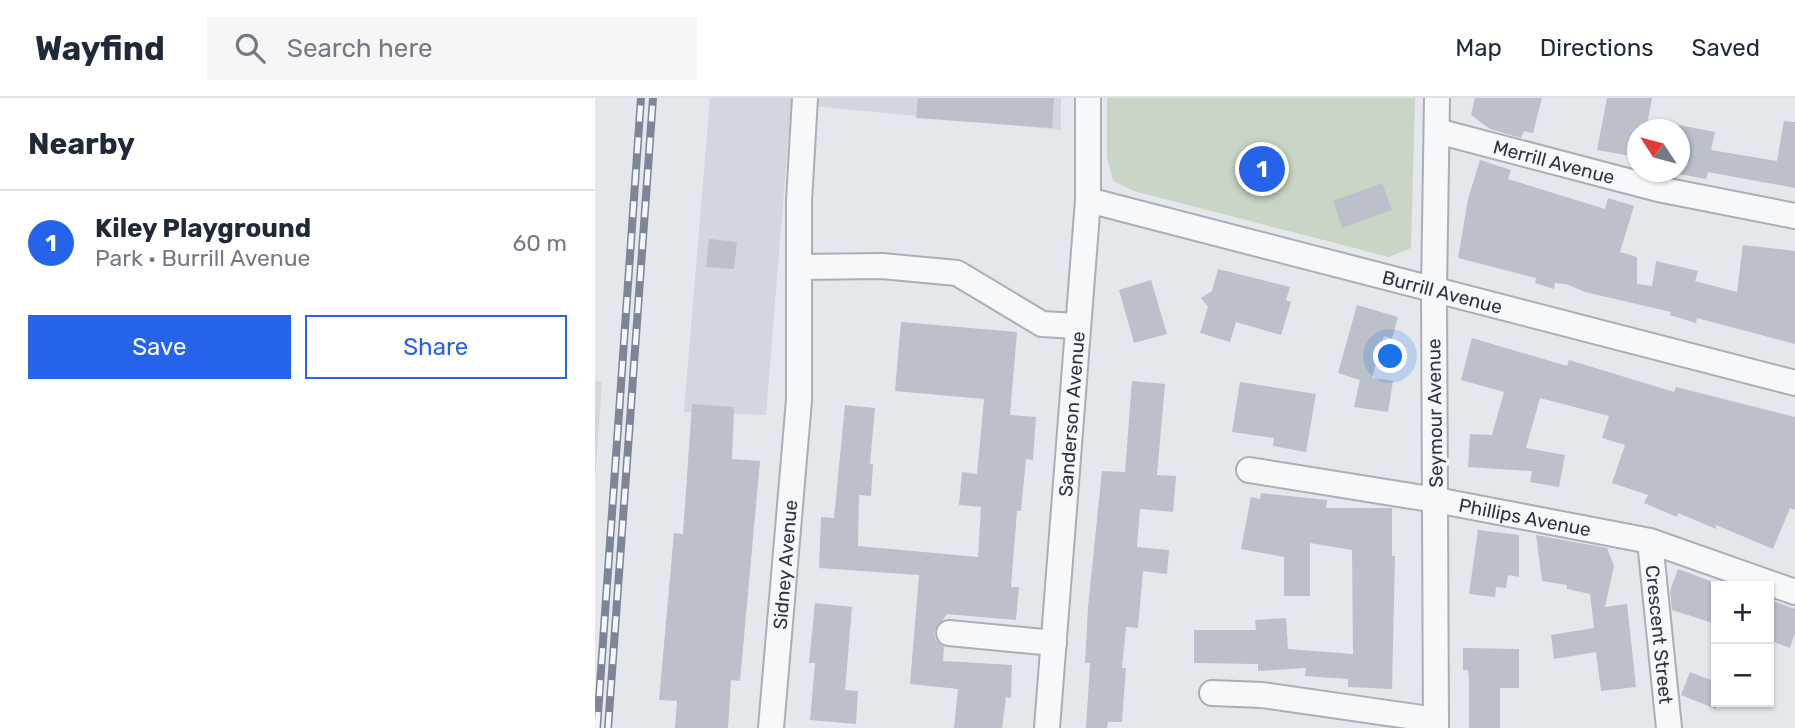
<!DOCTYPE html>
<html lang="en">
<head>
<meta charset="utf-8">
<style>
	:root { --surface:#fff; --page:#f6f6f7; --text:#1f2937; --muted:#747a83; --line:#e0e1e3; --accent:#2563eb }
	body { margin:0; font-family:Rubik,sans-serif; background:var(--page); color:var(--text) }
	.controls { position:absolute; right:21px; bottom:21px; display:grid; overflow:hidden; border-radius:0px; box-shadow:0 2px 5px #0004 }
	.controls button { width:63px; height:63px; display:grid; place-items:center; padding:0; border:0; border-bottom:2px solid var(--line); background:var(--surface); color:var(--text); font:35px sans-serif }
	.compass { position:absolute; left:1032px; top:21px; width:63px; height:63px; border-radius:50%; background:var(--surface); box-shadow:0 2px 5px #0004; rotate:306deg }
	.you { position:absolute; left:796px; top:259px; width:24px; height:24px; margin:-18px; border:5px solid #fff; border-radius:50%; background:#1a73e8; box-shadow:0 0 0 10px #1a73e833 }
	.badge { display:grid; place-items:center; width:46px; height:46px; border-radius:50%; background:var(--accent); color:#fff; font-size:23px; font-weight:700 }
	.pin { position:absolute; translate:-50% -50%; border:4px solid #fff; box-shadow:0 2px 7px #0006 }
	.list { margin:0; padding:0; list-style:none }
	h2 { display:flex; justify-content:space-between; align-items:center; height:91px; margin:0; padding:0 28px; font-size:30px }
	h2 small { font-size:23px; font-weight:400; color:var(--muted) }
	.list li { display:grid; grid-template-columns:46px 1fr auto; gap:21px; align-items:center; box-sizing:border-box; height:105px; padding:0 28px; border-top:2px solid var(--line) }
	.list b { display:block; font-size:26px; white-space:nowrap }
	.list p { margin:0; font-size:23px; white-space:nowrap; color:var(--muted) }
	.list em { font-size:23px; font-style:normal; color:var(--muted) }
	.actions { display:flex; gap:14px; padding:21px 28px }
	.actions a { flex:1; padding:16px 0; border:2px solid var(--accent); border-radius:0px; text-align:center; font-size:24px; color:var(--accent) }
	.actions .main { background:var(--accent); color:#fff }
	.icon { flex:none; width:38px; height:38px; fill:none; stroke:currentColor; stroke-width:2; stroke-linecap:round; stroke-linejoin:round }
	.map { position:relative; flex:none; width:1200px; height:630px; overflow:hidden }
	header { display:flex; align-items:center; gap:42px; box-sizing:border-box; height:98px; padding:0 35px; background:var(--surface); border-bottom:2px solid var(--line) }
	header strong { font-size:33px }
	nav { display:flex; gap:38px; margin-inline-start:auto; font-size:24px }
	.search { width:490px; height:63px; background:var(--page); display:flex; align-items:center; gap:18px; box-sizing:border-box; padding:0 24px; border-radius:0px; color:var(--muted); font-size:26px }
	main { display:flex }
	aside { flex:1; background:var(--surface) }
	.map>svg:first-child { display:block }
	.built { fill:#d2d6de }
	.green { fill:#c9d6c5 }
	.building { fill:#bbc0ca }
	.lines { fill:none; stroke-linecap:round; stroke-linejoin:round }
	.minor-casing { stroke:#a9aeb7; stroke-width:28 }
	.minor { stroke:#f7f8fa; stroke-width:24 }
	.rail-casing { stroke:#7d8696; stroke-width:8 }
	.rail { stroke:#f4f6f9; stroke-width:5; stroke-dasharray:16; stroke-linecap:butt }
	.labels { text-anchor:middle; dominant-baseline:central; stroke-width:7; stroke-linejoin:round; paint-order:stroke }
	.street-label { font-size:19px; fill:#2b3445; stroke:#f4f6f9 }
</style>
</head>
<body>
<header>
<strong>Wayfind</strong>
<div class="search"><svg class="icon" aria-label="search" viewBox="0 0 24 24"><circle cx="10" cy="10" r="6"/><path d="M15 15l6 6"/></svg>Search here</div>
<nav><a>Map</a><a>Directions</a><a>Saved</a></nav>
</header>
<main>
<aside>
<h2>Nearby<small></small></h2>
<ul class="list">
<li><span class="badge">1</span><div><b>Kiley Playground</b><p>Park · Burrill Avenue</p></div><em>60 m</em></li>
</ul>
<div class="actions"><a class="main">Save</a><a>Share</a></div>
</aside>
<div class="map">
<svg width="1200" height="630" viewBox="0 0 1200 630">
	<rect width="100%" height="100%" fill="#e4e7ec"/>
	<path class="built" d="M115,0H466V32L196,6L171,317L89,314Z
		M7,283V284L0,381V284Z"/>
	<path class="green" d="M512,0H820L816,150L794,159L539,93L518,83L512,59Z"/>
	<path class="building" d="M323,0H459L457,30L321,20Z
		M880,0H947L938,35L929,33L926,40L895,31L876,17Z
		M1012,0H1057L1051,32H1042V59L1002,52Z
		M1189,23L1200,24V90L1113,74L1111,81L1084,76V27L1120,34L1116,52L1182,63Z
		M885,62L916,72L913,81L1010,111L1013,100L1039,108L1025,154L1042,159V186L1057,188L1061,163L1103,173L1100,183L1142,194L1148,147L1200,153V246L1102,220L1101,225L1075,217L1076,214L990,194L971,186L960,185L959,191L940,185L941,180L863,160L873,101Z
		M787,85L797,112L747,130L738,103Z
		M114,141L142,144L139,171L111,169Z
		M623,171L695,189L691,202L696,204L686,237L641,224L635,244L605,235L613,209L606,200L617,193Z
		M556,182L572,236L539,245L524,192Z
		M762,207L803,219L797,240L789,238L777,280L798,283L793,314L759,309L765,282L743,275Z
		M306,224L422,234L415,317L441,319L438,362L431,361L426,413H422L416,489H424L421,522L352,516L339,534L341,542L349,549L348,563L417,567L416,600L411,599L407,630H359L363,591L315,586L324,477L224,470L226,419L239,420L250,307L280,310L275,366H278L276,398L264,397L263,448L383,459L386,409L364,407L367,374L382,376L389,301L300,293Z
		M877,240L972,268L974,262L1079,294L1081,289L1200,319V412L1195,410L1178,451L1121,427V431L1083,415L1082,419L1049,405L1053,397L1017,385L1030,347L1007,340L1014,318L945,300L931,350L970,357L964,389L935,384L937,373L873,369L875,336L897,337L909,294L866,282Z
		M537,283L570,286L562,377L581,378L578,414L545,411L542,449L574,452L572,476L548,473L543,530L531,529L527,570H531L527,624H513L512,630H491L495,565H490L493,509L507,373L530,374Z
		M645,284L721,296L711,354L678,348L679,340L637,334Z
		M97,306L139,309L137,361L165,363L145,583L136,582L133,630H80L82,603L64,602L79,435L88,436Z
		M666,395L732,402L731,410H797V458H800L797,591L753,589V581L710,578L711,570L663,573V566L599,565V532H661L660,522L691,520L693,551L758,556L757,452L715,445V498H689V459L646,451L656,399L665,401Z
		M883,432L924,437V479L913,477L911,490L901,489L900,499L874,496Z
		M941,437L1012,450L1019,468L1010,509L1032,506L1041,589L1006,593L1001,554L959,561L956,537L999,530L995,496L972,491V487L947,483Z
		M1083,471L1121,485V526L1077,512L1075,493Z
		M1178,503L1200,511V535L1195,550L1174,542V516Z
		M220,505L257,509L250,592L263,593L261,626L215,622L220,565H214Z
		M868,550L924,551V590H905V630H874V583L873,572H868Z
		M1095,574L1121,584V611L1086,597Z"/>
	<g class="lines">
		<g class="minor-casing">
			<g id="minor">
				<path id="s1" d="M842,33L1063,91L1200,118"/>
				<path id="s2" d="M493,102L1200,285"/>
				<path d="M204,169L287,168L362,175L447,226L482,228"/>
				<path id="s3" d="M654,372L841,402L1055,443L1200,494"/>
				<path id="s4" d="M1055,443L1074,630"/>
				<path d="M354,535L459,545"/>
				<path d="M617,595L667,597L841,622"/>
				<path id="s5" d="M176,630L204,302V103L210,0"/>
				<path id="s6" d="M452,630L493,102V0"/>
				<path d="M841,630L839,192L842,0"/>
			</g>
		</g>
		<use href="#minor" class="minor"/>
		<g class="rail-casing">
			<path id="rail" d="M2,630L46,0
				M13,630L58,0"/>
		</g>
		<use href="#rail" class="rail"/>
	</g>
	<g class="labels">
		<g class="street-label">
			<text stroke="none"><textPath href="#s1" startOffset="121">Merrill Avenue</textPath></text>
			<text stroke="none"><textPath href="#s2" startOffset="366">Burrill Avenue</textPath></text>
			<text stroke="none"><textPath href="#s6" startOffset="315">Sanderson Avenue</textPath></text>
			<text transform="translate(840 315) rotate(-91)">Seymour Avenue</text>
			<text stroke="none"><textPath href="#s3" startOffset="280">Phillips Avenue</textPath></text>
			<text stroke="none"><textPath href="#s5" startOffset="164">Sidney Avenue</textPath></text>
			<text stroke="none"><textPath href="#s4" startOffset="94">Crescent Street</textPath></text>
		</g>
	</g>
</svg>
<div class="controls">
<button>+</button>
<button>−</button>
</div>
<svg class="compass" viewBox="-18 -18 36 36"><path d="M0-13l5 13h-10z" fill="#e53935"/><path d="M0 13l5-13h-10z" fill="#747a83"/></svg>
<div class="you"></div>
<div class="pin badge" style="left:667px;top:71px">1</div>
</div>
</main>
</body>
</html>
